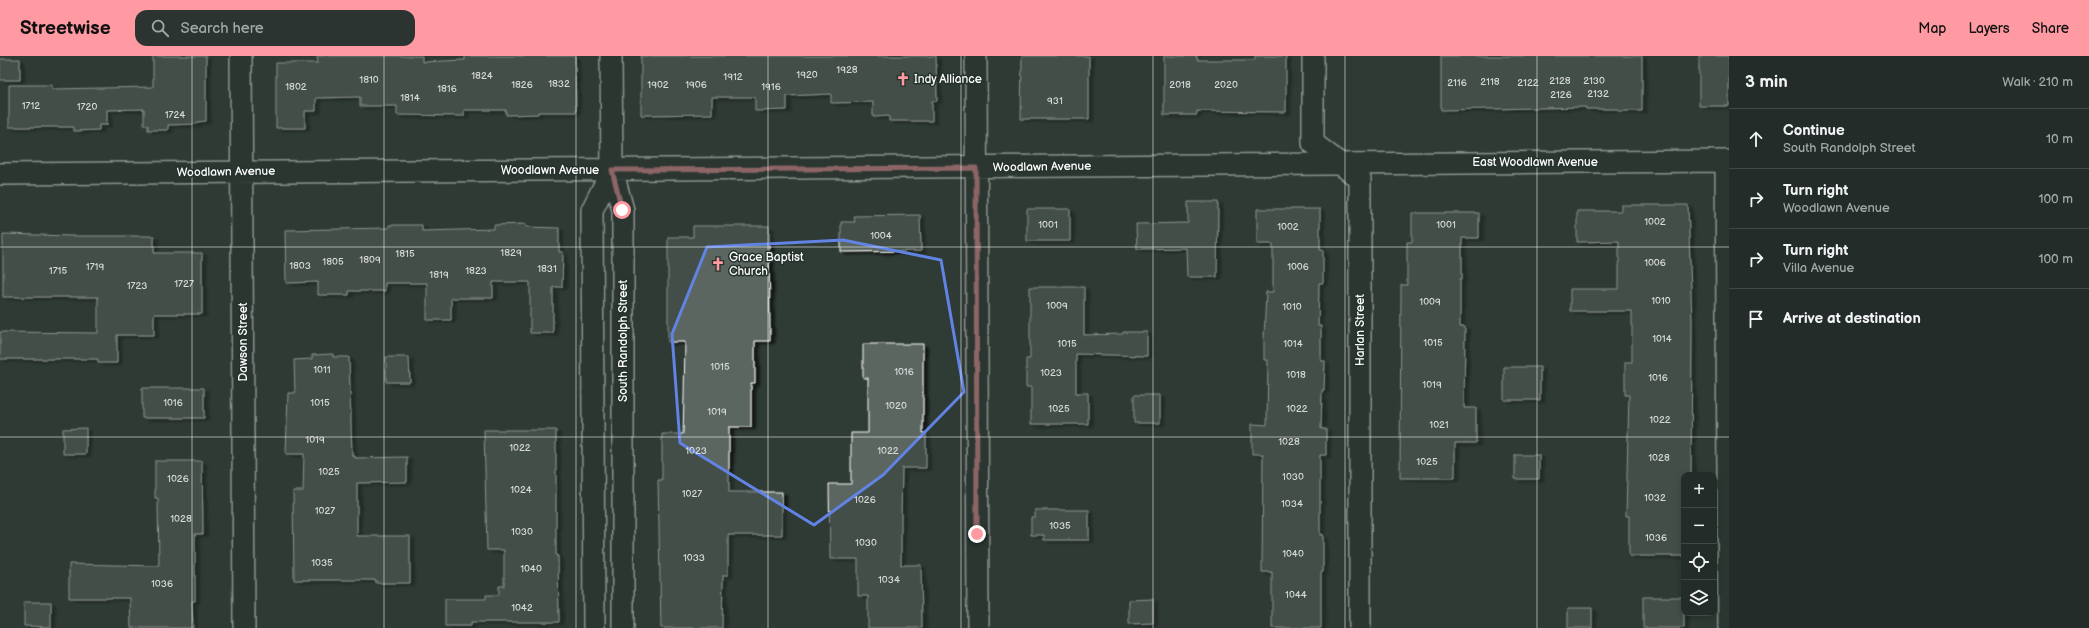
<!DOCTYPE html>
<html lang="en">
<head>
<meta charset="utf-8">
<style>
	:root { --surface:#232c28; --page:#2b3430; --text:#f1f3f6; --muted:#a3a7a8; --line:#404845; --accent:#ff9aa2 }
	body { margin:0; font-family:"Balsamiq Sans",sans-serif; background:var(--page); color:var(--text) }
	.controls { position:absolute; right:12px; bottom:12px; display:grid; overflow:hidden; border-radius:8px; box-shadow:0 2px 6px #0003 }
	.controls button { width:36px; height:36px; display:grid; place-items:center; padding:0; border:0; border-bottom:1px solid var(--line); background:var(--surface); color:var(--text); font:20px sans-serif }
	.stop { position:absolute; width:12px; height:12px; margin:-9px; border:3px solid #ff9aa2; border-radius:50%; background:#fff }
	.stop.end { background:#ff9aa2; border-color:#fff; box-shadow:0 1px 4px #0008 }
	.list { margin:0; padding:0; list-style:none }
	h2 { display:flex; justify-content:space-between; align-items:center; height:52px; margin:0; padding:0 16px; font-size:17px }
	h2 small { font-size:13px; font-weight:400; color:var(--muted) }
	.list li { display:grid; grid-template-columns:26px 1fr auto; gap:12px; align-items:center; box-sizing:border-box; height:60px; padding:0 16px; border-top:1px solid var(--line) }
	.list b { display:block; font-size:15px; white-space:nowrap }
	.list p { margin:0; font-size:13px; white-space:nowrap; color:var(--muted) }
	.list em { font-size:13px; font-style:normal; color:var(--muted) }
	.icon { flex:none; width:22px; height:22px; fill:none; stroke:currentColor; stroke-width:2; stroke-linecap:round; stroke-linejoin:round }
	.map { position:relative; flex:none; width:1729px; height:572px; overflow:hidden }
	header { display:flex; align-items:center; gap:24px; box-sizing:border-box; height:56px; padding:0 20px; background:var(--accent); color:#111 }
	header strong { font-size:19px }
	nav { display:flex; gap:22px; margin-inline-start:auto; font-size:14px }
	.search { width:280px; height:36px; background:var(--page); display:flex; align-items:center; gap:10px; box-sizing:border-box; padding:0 14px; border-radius:12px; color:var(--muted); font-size:15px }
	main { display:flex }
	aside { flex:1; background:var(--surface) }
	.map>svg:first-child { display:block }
	.building { fill:#5b6661; stroke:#fff; filter:url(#shadow) }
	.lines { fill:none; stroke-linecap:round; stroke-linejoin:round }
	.minor-casing { stroke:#fff; stroke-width:24 }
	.minor { stroke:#26332d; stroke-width:21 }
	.route { stroke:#ff9aa2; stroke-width:5 }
	.marked { fill:none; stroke:#6183e4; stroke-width:3; stroke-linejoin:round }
	.grid { fill:none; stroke:#fff; stroke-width:1; stroke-opacity:0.55 }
	.labels { text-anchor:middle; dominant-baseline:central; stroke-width:3; stroke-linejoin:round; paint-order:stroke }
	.number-label { font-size:10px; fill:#d6d9d8 }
	.poi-label { font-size:12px; fill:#fff; stroke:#26332d; text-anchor:start }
	.street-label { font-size:12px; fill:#fff; stroke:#26332d }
</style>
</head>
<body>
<header>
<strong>Streetwise</strong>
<div class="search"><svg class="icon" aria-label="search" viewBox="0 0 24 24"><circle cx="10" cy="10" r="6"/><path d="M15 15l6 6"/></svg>Search here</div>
<nav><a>Map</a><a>Layers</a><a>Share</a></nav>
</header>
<main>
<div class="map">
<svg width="1729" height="572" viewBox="0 0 1729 572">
	<defs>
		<filter id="shadow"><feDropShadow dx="4.5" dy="2.5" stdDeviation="1" flood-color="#0009"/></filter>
	</defs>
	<rect width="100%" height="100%" fill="#2f3b35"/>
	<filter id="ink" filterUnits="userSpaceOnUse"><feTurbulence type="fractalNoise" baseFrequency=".025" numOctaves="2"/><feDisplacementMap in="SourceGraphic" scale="8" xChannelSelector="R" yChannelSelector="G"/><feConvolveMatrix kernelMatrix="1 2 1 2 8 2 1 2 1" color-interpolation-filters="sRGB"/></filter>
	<g filter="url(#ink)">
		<path class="building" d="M153,0H206V65L197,66V68L168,69V74H148V69H144V53L107,54V69H99V74L74,75V71H9V29H52V33L153,31Z
			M317,0H422V6L465,4V0H575L576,56H538V58L506,59V54H464V60L397,59V50H360V41L316,42V55H305V72H276V7H318Z
			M641,0H936L937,45H932V65H889V60L873,61V46L831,47V38L787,40V54L755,55V41H712V58L641,59Z
			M1022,0H1089V63H1021Z
			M1164,0H1197V4H1255V0H1286V56L1197,55V59H1164Z
			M1441,0H1642V55H1618V53H1586V51L1441,54Z
			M1699,0H1729V50H1699Z
			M0,3H20V24H0Z
			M1188,146H1218L1217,221H1187L1186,192L1137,193L1136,168L1188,167Z
			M1621,149H1688L1692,267L1691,419H1684V500H1629V460H1626L1629,339H1625V306H1632V255H1570V233H1619V185L1577,186V155H1621Z
			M1027,153H1070V185H1027Z
			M1257,153H1320V194H1323V227H1319L1318,270H1321V305H1325L1324,334H1322L1321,373H1326V399H1320V479H1323V516H1321V572H1272V516H1262L1263,398H1252V368L1267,369L1268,304H1264V282L1266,236H1273V188H1257Z
			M1412,157H1479V182H1462V223H1460V271H1465L1464,352H1476V387H1455V422H1400L1401,229H1407V186H1412Z
			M920,159L921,195L841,196V166H855L854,160Z
			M526,168V171L559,172V196H563L562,231H553V277H530V226H493V242H451V264H427V227H385V235H349V239H318V226L286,227L285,174L389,172V169H422V175L459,174L494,173V169Z
			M693,170H769L770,285H755V327H751V371H729V436H782V479H728V519H723L722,572H661L658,424H662V378H683L684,341L685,286H668V181H693Z
			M3,178L71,180H154V197H202V258H154V279H117V307H98V303H0V276L98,277V241H3Z
			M1030,231H1084V279L1123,278V276H1147V300L1076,298V337H1088V368H1031V331H1026V303H1030Z
			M863,288H923V377H926V412H902L901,460V509H921L922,572H868V540H858V503H830L829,428H851V377H868V322H863Z
			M333,298V301H349L352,400H355V402L407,401V426L357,427V480H410V527H376V524H294L293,435H303L304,398H286L288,337H295L294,304L312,303V299Z
			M386,301H409L410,326H386Z
			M1504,311H1540V344H1504Z
			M142,332H204V362H142Z
			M1134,339H1160V367H1134Z
			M86,372V398H63V373Z
			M484,374H556V500H558L559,566H471V570H445V543H486V539H499V530H504V494H487Z
			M1515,399H1539V423H1515Z
			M155,405H202L203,478H195V545H192L193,572H131L130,542H69V508L159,510L158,442H155Z
			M1035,454H1089V484H1044V479H1031V461H1035Z
			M1643,541H1684V572H1643Z
			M1153,543V567L1129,568V544Z
			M24,546H51V571L24,570Z
			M1568,552H1592V572H1568Z"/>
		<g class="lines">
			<g class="minor-casing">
				<path id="minor" d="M241,0L244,572
					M611,0L612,114L623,154V572
					M976,0L978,572
					M1313,0V87L1360,123V572
					M1726,105L1729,572
					M0,118L1729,105
					M594,572L592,154L612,114"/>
			</g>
			<use href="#minor" class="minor"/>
		</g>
	</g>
	<g class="lines" filter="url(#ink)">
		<path class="route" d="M622,154L612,114L976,112L977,478"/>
	</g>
	<path d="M0 0H1729V572H0ZM843,184L941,204L964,336L883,419L814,469L680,387L672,278L707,191Z" fill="#2f3b35" fill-opacity=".55" fill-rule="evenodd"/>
	<path class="marked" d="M843,184L941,204L964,336L883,419L814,469L680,387L672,278L707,191Z"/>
	<path class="grid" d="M192,0V572M384,0V572M576,0V572M768,0V572M961,0V572M1153,0V572M1345,0V572M1537,0V572M0,191H1729M0,381H1729"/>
	<defs>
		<g id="church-bare" transform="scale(1.08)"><path d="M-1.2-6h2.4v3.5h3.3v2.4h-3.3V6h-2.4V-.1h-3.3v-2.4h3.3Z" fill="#ff9aa2" stroke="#26332d" stroke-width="2.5" paint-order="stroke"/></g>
	</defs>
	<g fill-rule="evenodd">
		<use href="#church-bare" x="903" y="23"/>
		<use href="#church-bare" x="718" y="208"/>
	</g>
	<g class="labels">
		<g class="number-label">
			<text x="847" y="14">1928</text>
			<text x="807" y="19">1920</text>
			<text x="482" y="20">1824</text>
			<text x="733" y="21">1912</text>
			<text x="369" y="24">1810</text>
			<text x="1560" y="25">2128</text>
			<text x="1594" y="25">2130</text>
			<text x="1490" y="26">2118</text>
			<text x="1457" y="27">2116</text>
			<text x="1528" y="27">2122</text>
			<text x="559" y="28">1832</text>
			<text x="522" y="29">1826</text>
			<text x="658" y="29">1902</text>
			<text x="696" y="29">1906</text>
			<text x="1180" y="29">2018</text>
			<text x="1226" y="29">2020</text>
			<text x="296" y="31">1802</text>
			<text x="771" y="31">1916</text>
			<text x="447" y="33">1816</text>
			<text x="1598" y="38">2132</text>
			<text x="1561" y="39">2126</text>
			<text x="410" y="42">1814</text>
			<text x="1055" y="45">931</text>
			<text x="31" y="50">1712</text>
			<text x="87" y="51">1720</text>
			<text x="175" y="59">1724</text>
			<text x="1655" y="166">1002</text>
			<text x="1048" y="169">1001</text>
			<text x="1446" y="169">1001</text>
			<text x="1288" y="171">1002</text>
			<text x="881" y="180">1004</text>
			<text x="511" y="197">1829</text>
			<text x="405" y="198">1815</text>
			<text x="370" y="204">1809</text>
			<text x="333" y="206">1805</text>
			<text x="1655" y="207">1006</text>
			<text x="300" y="210">1803</text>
			<text x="95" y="211">1719</text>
			<text x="1298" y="211">1006</text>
			<text x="547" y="213">1831</text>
			<text x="58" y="215">1715</text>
			<text x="476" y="215">1823</text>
			<text x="439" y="219">1819</text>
			<text x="184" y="228">1727</text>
			<text x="137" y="230">1723</text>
			<text x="1661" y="245">1010</text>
			<text x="1430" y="246">1009</text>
			<text x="1057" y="250">1009</text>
			<text x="1292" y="251">1010</text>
			<text x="1662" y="283">1014</text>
			<text x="1433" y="287">1015</text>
			<text x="1067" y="288">1015</text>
			<text x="1293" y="288">1014</text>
			<text x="720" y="311">1015</text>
			<text x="322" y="314">1011</text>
			<text x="904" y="316">1016</text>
			<text x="1051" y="317">1023</text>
			<text x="1296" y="319">1018</text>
			<text x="1658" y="322">1016</text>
			<text x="1432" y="329">1019</text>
			<text x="173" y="347">1016</text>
			<text x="320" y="347">1015</text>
			<text x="896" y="350">1020</text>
			<text x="1059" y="353">1025</text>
			<text x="1297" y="353">1022</text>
			<text x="717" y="356">1019</text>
			<text x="1660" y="364">1022</text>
			<text x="1439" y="369">1021</text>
			<text x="315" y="384">1019</text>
			<text x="1289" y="386">1028</text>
			<text x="520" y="392">1022</text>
			<text x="696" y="395">1023</text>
			<text x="888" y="395">1022</text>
			<text x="1659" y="402">1028</text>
			<text x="1427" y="406">1025</text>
			<text x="329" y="416">1025</text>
			<text x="1293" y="421">1030</text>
			<text x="178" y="423">1026</text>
			<text x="521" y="434">1024</text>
			<text x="692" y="438">1027</text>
			<text x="1655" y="442">1032</text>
			<text x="865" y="444">1026</text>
			<text x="1292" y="448">1034</text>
			<text x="325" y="455">1027</text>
			<text x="181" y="463">1028</text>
			<text x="1060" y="470">1035</text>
			<text x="522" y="476">1030</text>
			<text x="1656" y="482">1036</text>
			<text x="866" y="487">1030</text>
			<text x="1293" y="498">1040</text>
			<text x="694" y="502">1033</text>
			<text x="322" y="507">1035</text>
			<text x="531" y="513">1040</text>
			<text x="889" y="524">1034</text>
			<text x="162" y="528">1036</text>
			<text x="1296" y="539">1044</text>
			<text x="522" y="552">1042</text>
		</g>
		<g class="poi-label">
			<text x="914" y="23">Indy Alliance</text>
			<text x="729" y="201">Grace Baptist<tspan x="729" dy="14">Church</tspan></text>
		</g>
		<g class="street-label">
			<text x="1535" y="106">East Woodlawn Avenue</text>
			<text transform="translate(1042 111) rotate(-1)">Woodlawn Avenue</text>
			<text x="550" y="114">Woodlawn Avenue</text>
			<text transform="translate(226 116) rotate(-1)">Woodlawn Avenue</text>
			<text transform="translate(1360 274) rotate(-90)">Harlan Street</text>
			<text transform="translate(623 285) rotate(-90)">South Randolph Street</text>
			<text transform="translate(243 286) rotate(-90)">Dawson Street</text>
		</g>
	</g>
</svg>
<div class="controls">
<button>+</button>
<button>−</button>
<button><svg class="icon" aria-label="locate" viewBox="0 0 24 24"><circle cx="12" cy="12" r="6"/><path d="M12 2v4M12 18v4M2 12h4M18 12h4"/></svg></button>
<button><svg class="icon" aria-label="layers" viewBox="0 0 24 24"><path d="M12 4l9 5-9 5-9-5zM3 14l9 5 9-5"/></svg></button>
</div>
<div class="stop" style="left:622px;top:154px"></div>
<div class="stop end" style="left:977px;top:478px"></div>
</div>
<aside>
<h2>3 min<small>Walk · 210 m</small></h2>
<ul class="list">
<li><svg class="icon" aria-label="ahead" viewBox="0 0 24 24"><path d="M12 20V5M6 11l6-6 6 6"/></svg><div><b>Continue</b><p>South Randolph Street</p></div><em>10 m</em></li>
<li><svg class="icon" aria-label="right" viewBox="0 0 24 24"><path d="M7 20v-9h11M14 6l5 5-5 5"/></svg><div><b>Turn right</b><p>Woodlawn Avenue</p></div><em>100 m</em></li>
<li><svg class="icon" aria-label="right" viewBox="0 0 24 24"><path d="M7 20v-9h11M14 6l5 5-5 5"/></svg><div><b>Turn right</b><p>Villa Avenue</p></div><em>100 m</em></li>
<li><svg class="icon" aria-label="arrive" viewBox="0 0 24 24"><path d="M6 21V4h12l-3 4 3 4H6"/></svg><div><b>Arrive at destination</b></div></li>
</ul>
</aside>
</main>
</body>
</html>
